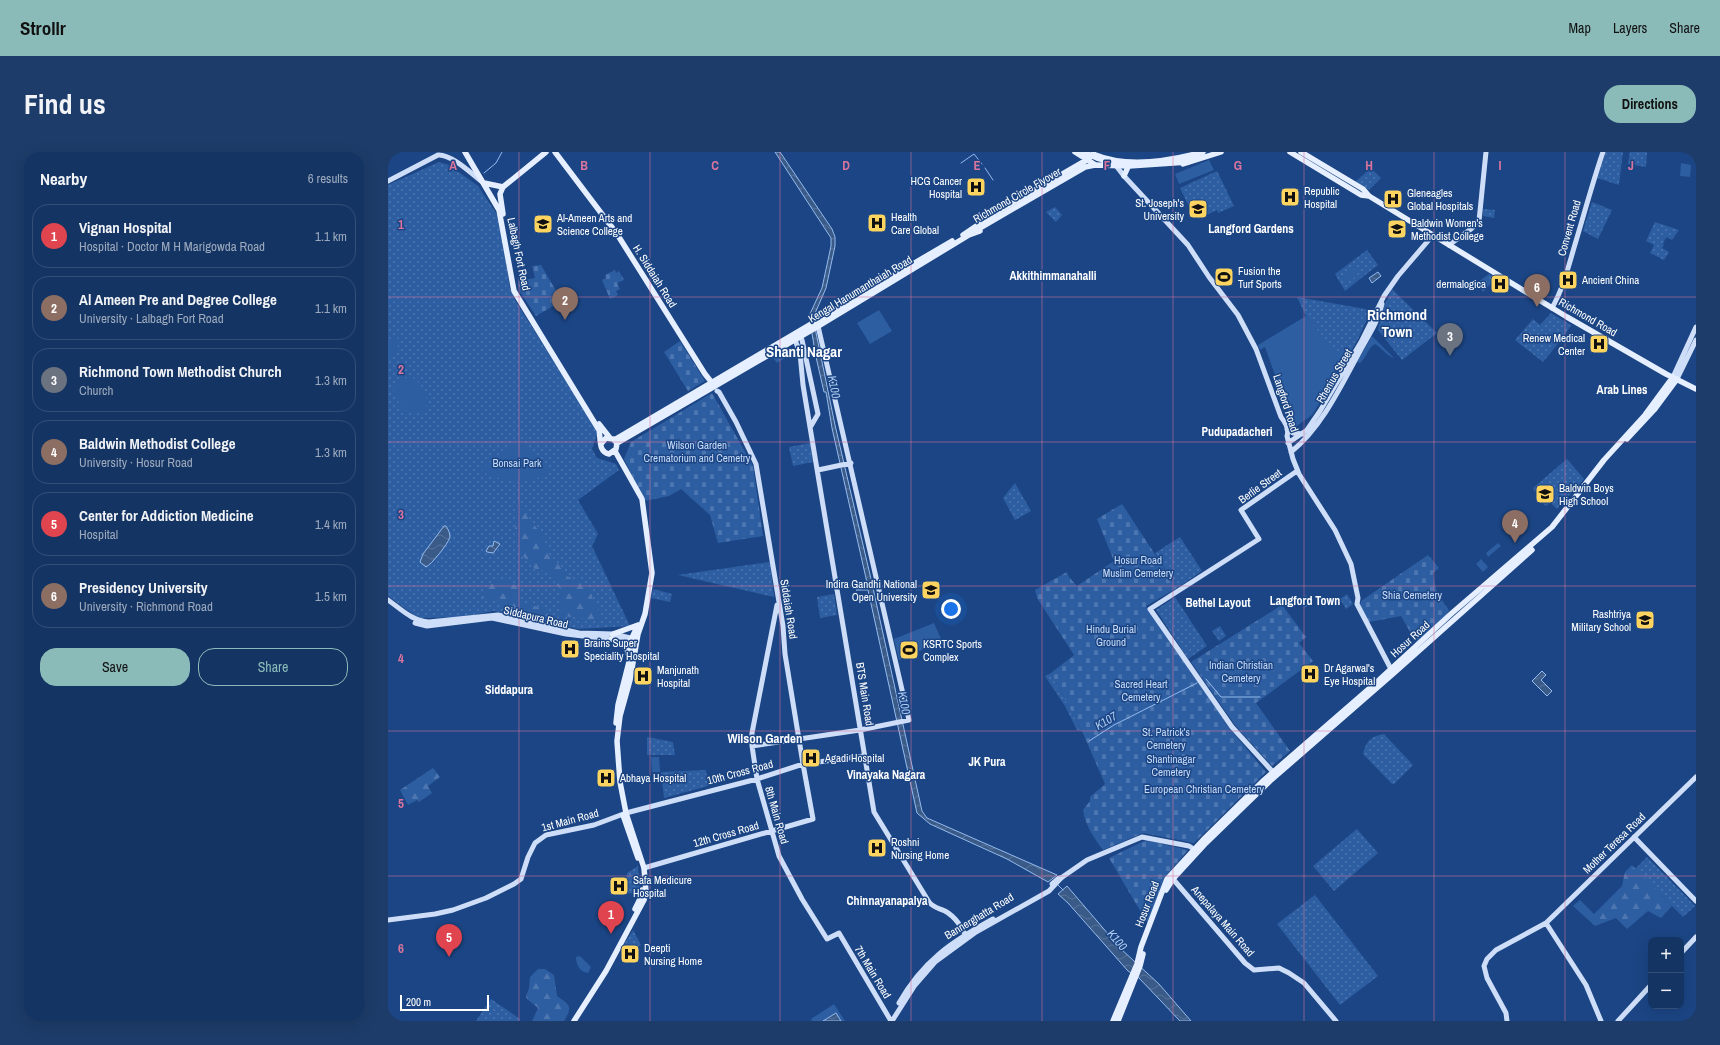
<!DOCTYPE html>
<html lang="en">
<head>
<meta charset="utf-8">
<style>
	:root { --surface:#143463; --page:#1d3c69; --text:#f1f3f6; --muted:#9daabe; --line:#334f78; --accent:#8bbbb9 }
	body { margin:0; font-family:"Archivo Narrow",sans-serif; background:var(--page); color:var(--text) }
	.controls { position:absolute; right:12px; bottom:12px; display:grid; overflow:hidden; border-radius:8px; box-shadow:0 4px 16px #0002 }
	.controls button { width:36px; height:36px; display:grid; place-items:center; padding:0; border:0; border-bottom:1px solid var(--line); background:var(--surface); color:var(--text); font:20px sans-serif }
	.scale { position:absolute; left:12px; bottom:10px; width:89px; box-sizing:border-box; padding-left:4px; border:2px solid #fff; border-top:0; font-size:11px; line-height:14px; white-space:nowrap; color:#fff; -webkit-text-stroke:3px #1b4584; paint-order:stroke }
	.you { position:absolute; left:563px; top:457px; width:14px; height:14px; margin:-10px; border:3px solid #fff; border-radius:50%; background:#1a73e8; box-shadow:0 0 0 6px #1a73e833 }
	.badge { display:grid; place-items:center; width:26px; height:26px; border-radius:50%; background:var(--accent); color:#fff; font-size:13px; font-weight:700 }
	.pin { position:absolute; translate:-50% -33px; filter:drop-shadow(0 1px 2px #0008) }
	.pin::after { content:''; position:absolute; top:21px; width:14px; height:12px; background:inherit; clip-path:polygon(0 0,100% 0,50% 100%) }
	.list { margin:0; padding:0; list-style:none }
	h2 { display:flex; justify-content:space-between; align-items:center; height:52px; margin:0; padding:0 16px; font-size:17px }
	h2 small { font-size:13px; font-weight:400; color:var(--muted) }
	.list li { display:grid; grid-template-columns:26px 1fr auto; gap:12px; align-items:center; box-sizing:border-box; height:64px; margin:0 8px 8px; padding:0 8px; border:1px solid var(--line); border-radius:16px }
	.list b { display:block; font-size:15px; white-space:nowrap }
	.list p { margin:0; font-size:13px; white-space:nowrap; color:var(--muted) }
	.list em { font-size:13px; font-style:normal; color:var(--muted) }
	.actions { display:flex; gap:8px; padding:12px 16px }
	.actions a { flex:1; padding:9px 0; border:1px solid var(--accent); border-radius:16px; text-align:center; font-size:14px; color:var(--accent) }
	.actions .main { background:var(--accent); color:#111 }
	.map { position:relative; flex:none; width:1308px; height:869px; overflow:hidden; border-radius:16px }
	header { display:flex; align-items:center; gap:24px; box-sizing:border-box; height:56px; padding:0 20px; background:var(--accent); color:#111 }
	header strong { font-size:19px }
	nav { display:flex; gap:22px; margin-inline-start:auto; font-size:14px }
	.intro { display:flex; align-items:center; justify-content:space-between; box-sizing:border-box; height:96px; padding:0 24px }
	h1 { margin:0; font-size:28px }
	.button { padding:10px 18px; border-radius:16px; background:var(--accent); color:#111; font-size:14px; font-weight:700 }
	main { display:flex; gap:24px; padding:0 24px }
	aside { flex:1; background:var(--surface); border-radius:16px; box-shadow:0 4px 16px #0002 }
	.map>svg:first-child { display:block }
	.grass { fill:url(#grass-dots) }
	.forest { fill:url(#forest-firs) }
	.cemetery { fill:url(#cemetery-stones) }
	.garden { fill:#2e5ea2 }
	.water { fill:url(#water-waves); stroke:#95bbed }
	.lines { fill:none; stroke-linecap:round; stroke-linejoin:round }
	.stream { stroke:#95bbed; stroke-width:1 }
	.secondary { stroke:#cedef8; stroke-width:5 }
	.primary { stroke:#e6efff; stroke-width:5.5 }
	.secondary-bridge { stroke:#cedef8; stroke-width:5 }
	.primary-bridge { stroke:#e6efff; stroke-width:5.5 }
	.grid { fill:none; stroke:#da749d; stroke-width:1; stroke-opacity:0.55 }
	.labels { text-anchor:middle; dominant-baseline:central; stroke-width:3; stroke-linejoin:round; paint-order:stroke }
	.poi-label { font-size:11px; fill:#fff; stroke:#1b4584; text-anchor:start }
	.street-label { font-size:11px; fill:#fff; stroke:#1b4584 }
	.park-label { font-size:11px; fill:#c7dbf8; stroke:#1b4584 }
	.neighbourhood-label { font-size:12px; font-weight:bold; fill:#fff; stroke:#1b4584 }
	.water-label { font-size:12px; font-style:italic; fill:#adcaf2; stroke:#1b4584 }
	.quarter-label { font-size:13px; font-weight:bold; fill:#fff; stroke:#1b4584 }
	.district-label { font-size:15px; font-weight:bold; fill:#fff; stroke:#1b4584 }
	.grid-label { font-size:13px; text-anchor:middle; font-weight:bold; fill:#da749d; stroke:#1b4584; stroke-width:3; stroke-linejoin:round; paint-order:stroke }
</style>
</head>
<body>
<header>
<strong>Strollr</strong>
<nav><a>Map</a><a>Layers</a><a>Share</a></nav>
</header>
<div class="intro"><h1>Find us</h1><a class="button">Directions</a></div>
<main>
<aside>
<h2>Nearby<small>6 results</small></h2>
<ul class="list">
<li><span class="badge" style="background:#e0444e">1</span><div><b>Vignan Hospital</b><p>Hospital · Doctor M H Marigowda Road</p></div><em>1.1 km</em></li>
<li><span class="badge" style="background:#8d6e63">2</span><div><b>Al Ameen Pre and Degree College</b><p>University · Lalbagh Fort Road</p></div><em>1.1 km</em></li>
<li><span class="badge" style="background:#6b7280">3</span><div><b>Richmond Town Methodist Church</b><p>Church</p></div><em>1.3 km</em></li>
<li><span class="badge" style="background:#8d6e63">4</span><div><b>Baldwin Methodist College</b><p>University · Hosur Road</p></div><em>1.3 km</em></li>
<li><span class="badge" style="background:#e0444e">5</span><div><b>Center for Addiction Medicine</b><p>Hospital</p></div><em>1.4 km</em></li>
<li><span class="badge" style="background:#8d6e63">6</span><div><b>Presidency University</b><p>University · Richmond Road</p></div><em>1.5 km</em></li>
</ul>
<div class="actions"><a class="main">Save</a><a>Share</a></div>
</aside>
<div class="map">
<svg width="1308" height="869" viewBox="0 0 1308 869">
	<defs>
		<pattern id="grass-dots" width="8" height="8" patternUnits="userSpaceOnUse"><rect width="8" height="8" fill="#2e5ea2"/><path d="M2 2h.1M6 6h.1" fill="none" stroke="#4d76b0" stroke-width="1.8" stroke-linecap="round"/></pattern>
		<pattern id="forest-firs" width="22" height="20" patternUnits="userSpaceOnUse"><rect width="22" height="20" fill="#2e5ea2"/><path d="M5 1l3.5 6h-7zM16 11l3.5 6h-7z" fill="#4d76b0"/></pattern>
		<pattern id="cemetery-stones" width="16" height="16" patternUnits="userSpaceOnUse"><rect width="16" height="16" fill="#2e5ea2"/><path d="M2 7V4a2 2 0 0 1 4 0v3zM10 15v-3a2 2 0 0 1 4 0v3z" fill="#4d76b0"/></pattern>
		<pattern id="water-waves" width="16" height="10" patternUnits="userSpaceOnUse"><rect width="16" height="10" fill="#3a5a88"/><path d="M0 5q4-4 8 0t8 0" fill="none" stroke="#58739a"/></pattern>
	</defs>
	<rect width="100%" height="100%" fill="#1b4584"/>
	<path class="grass" d="M1218,0H1235L1231,33L1209,26Z
		M1242,0H1259L1258,15L1240,12Z
		M51,10L61,13L90,34L112,67L122,137L127,148L208,277L209,283L204,297L209,306L228,312L231,318L190,348L210,382L204,394L242,474L191,477L106,459L75,465L30,466L0,444V33Z
		M983,16L993,26L981,38L967,30Z
		M829,19L846,54L830,61L829,58L810,67L809,64L806,65L792,36Z
		M1204,50L1224,58L1210,87L1195,79Z
		M667,55L674,63L668,70L658,60Z
		M1095,57L1107,58L1106,66L1095,64Z
		M1267,70L1291,78L1284,88L1278,85L1275,92L1276,93L1274,96L1281,100L1276,108L1262,101L1266,93L1258,89Z
		M979,98L990,113L957,139L947,122Z
		M1101,122L1108,126L1095,140L1089,131Z
		M1004,137L1049,181L1014,208L990,178L995,157Z
		M909,145L983,158L970,187L956,212L918,164Z
		M1163,161L1183,173L1177,183L1155,210L1127,188L1145,167L1152,173Z
		M422,291L425,310L405,314L401,295Z
		M1179,307L1196,327L1169,357L1163,351L1157,354L1145,336Z
		M627,331L643,359L627,368L615,346Z
		M792,385L814,419L789,436L767,401Z
		M382,410L386,445L290,423Z
		M265,437L284,442L282,450L263,446Z
		M446,442L449,463L432,466L429,445Z
		M959,442L965,452L958,457L952,447Z
		M918,443L924,451L916,456L910,448Z
		M787,445L819,494L800,507L768,458Z
		M832,474L838,484L831,489L824,479Z
		M663,521L694,579L689,578L677,554L657,524Z
		M996,582L1025,613L1006,632H1004L975,602C978,589 983,584 996,582Z
		M259,585L285,590L287,603H259Z
		M318,618L320,634L276,646L273,620Z
		M969,677L990,701L946,739L925,714Z
		M1259,705L1307,754L1295,765L1247,717Z
		M250,714L252,742L239,741V721Z
		M927,743L990,824L952,853L889,772Z
		M245,778L253,793L237,803L233,797Z
		M103,847L132,867L131,869H88Z"/>
	<path class="forest" d="M130,352L150,378L157,389L160,403L167,408L179,424L184,427H192L200,434L204,443L205,450L213,462L214,468L210,469L186,465L168,464L169,462L175,458L171,451L173,437L167,431L163,420L147,417L132,401L127,378Z
		M110,428L121,429L133,438V441L126,446L128,448L159,458L163,461V463L155,465L140,463L130,459L115,458L109,448L94,446C95,438 103,432 110,428Z
		M45,616L52,625L40,634L44,641L31,650L29,648L20,653L12,638Z
		M1244,713L1284,754L1273,766L1260,759L1239,777L1228,766L1207,774L1185,754L1192,748L1206,762L1234,734L1237,720Z
		M150,817H157L166,823L169,844C182,853 185,854 176,869H144L150,856L139,847L138,844L141,836L142,825Z"/>
	<path class="cemetery" d="M153,113L174,149L148,164L132,140L130,129L147,126L144,114Z
		M227,118L228,121L231,119L236,128L229,131L232,137L228,139L230,143L222,147L214,128L218,126L217,123Z
		M292,189L317,229L300,239L276,200Z
		M324,241L365,314L375,384L330,391L322,363L293,337L281,344L256,349L236,307L243,290Z
		M734,352L789,436L758,454L842,577L878,620L806,691L755,681L715,698C706,686 697,673 695,658L702,649V645L717,632L694,579L663,521L686,503L649,446L647,438L679,420L681,425L689,434L726,409L709,367Z
		M1040,403L1051,416L1045,421C1046,437 1052,446 1061,458L1057,465L1028,490L1013,464L981,470L972,453L973,449Z
		M894,453L918,485L911,491L925,509L868,551L902,599L884,614L847,573L803,510Z
		M758,688L800,698L776,726L760,772L721,706Z"/>
	<path class="garden" d="M821,8L826,18L791,32L787,22Z
		M1293,11L1303,13L1302,25L1292,24Z
		M965,116L970,123L958,131L953,124Z
		M491,158L504,179L482,192L469,171Z
		M918,164L948,201L952,197L961,204L924,263L906,276L877,195L872,198L870,193Z
		M8,182C13,192 9,202 1,210L0,188Z
		M984,184L1006,206C999,204 994,196 987,192C980,195 979,205 972,211L969,210Z
		M402,196L408,199L389,211L385,206Z
		M20,225L28,227C35,237 41,243 38,257C27,265 19,262 11,251C1,237 5,233 20,225Z
		M131,284L162,319L146,328L140,327L129,330L101,324L93,318Z
		M1152,334L1160,346L1156,349L1148,338Z
		M1110,391L1113,394L1100,405L1098,401Z
		M1093,407L1100,415L1095,420L1088,412Z
		M546,471L554,489L511,508L506,487Z
		M263,605H271L272,620H264Z
		M192,804L203,815L200,821C192,820 188,813 188,805Z
		M446,852L457,869H424L423,867Z"/>
	<path class="water" d="M387,0H392L444,77L447,85V94L438,136L425,166L447,273L483,427L534,659L539,666L669,723L660,730L619,707L542,672L529,661L480,438H468L480,435L444,276L438,240H436L428,205L421,164L434,136L443,94V86Z
		M990,120L993,124L984,131L981,126Z
		M56,374H58C60,377 62,381 62,385C60,392 43,413 38,415L32,410L35,402Z
		M106,389L112,392L105,401L99,400L98,399L101,394H105Z
		M1154,519L1158,523L1153,528L1164,539L1159,544L1144,529Z
		M679,734L733,797L771,832L803,869H792L751,826L740,819L680,751L670,742Z
		M448,861L453,869H435Z"/>
	<g class="lines">
		<path class="stream" d="M573,11L586,2L594,12
			M597,16L605,28
			M96,21L108,11L114,0
			M818,527L833,545H872
			M701,589L726,573L809,531
			M670,733L675,738"/>
		<path class="secondary" d="M726,11L736,24L800,93L821,125L850,163L868,197L893,265C897,270 901,278 899,284L905,307L911,322L947,378L963,412L970,446L969,452L1004,519
			M0,29L50,3C63,2 83,21 93,29
			M1061,93L1083,77L1091,69L1098,0
			M1164,156C1176,135 1181,112 1188,89C1197,59 1205,29 1215,0
			M411,181L414,188L430,262L423,274
			M406,185L412,201L415,233L486,660L541,750C546,756 550,756 557,759C568,765 574,776 579,786
			M1285,225L1308,175
			M1289,227L1308,188
			M899,277L905,281L915,282
			M900,291L919,278L932,259L973,190L996,144L1010,124L1045,83
			M903,300C934,275 953,234 972,199C980,184 990,170 994,152
			M430,318L463,311
			M0,448C13,457 24,469 41,470L110,463L191,481L225,482L247,487
			M389,453L364,581V594L369,627L391,704L414,747L439,787L451,781L503,869
			M27,471L39,474L104,466L178,482L245,490
			M364,594L472,578L521,568L430,174
			M885,620L844,575L762,457L871,387L853,358L909,319
			M1246,685L1308,749
			M256,716L425,667L415,612L397,502L395,474L368,312L348,270L331,240L329,239
			M785,727L857,811L866,818L891,816L901,821L916,831L948,869
			M0,768L47,762L65,758L98,746L126,732L133,727L140,705L147,691L158,683L206,673L238,661L369,627L415,612L476,604
			M1158,771L1198,833L1213,869
			M1293,801L1308,785
			M511,851C535,809 563,790 605,767
			M504,869L527,833L547,810L588,780L661,739L673,726L699,708L754,685L801,694L809,699
			M1119,869L1118,861L1099,826L1096,814L1099,807L1108,798L1158,771L1308,625
			M1230,869L1263,833"/>
		<path class="primary" d="M77,0L111,58L126,139L211,278C213,287 210,300 221,302L228,297L229,291L225,287L218,286L213,292
			M167,0L229,82L317,222L325,232
			M687,0L706,12
			M902,0L973,43L981,44
			M913,0L975,37L981,44L1179,165L1278,222L1308,237
			M705,2C737,16 782,9 815,0
			M795,12L833,0
			M736,24L740,15
			M96,31L115,35
			M115,35L112,42L115,62
			M115,35L158,0
			M575,83L609,60L697,9L706,2
			M211,272L222,286
			M1239,287L1266,258L1289,227
			M226,288L564,89
			M229,291L427,176L581,83L592,79
			M225,482L250,473
			M224,487L239,496L240,502
			M228,571L230,553L241,510L242,490L250,473
			M235,663L250,706
			M778,738L785,727L818,691L882,629L1006,521L1144,398
			M247,757L252,747L254,738
			M186,869L218,819L256,748L258,740L256,716L238,661L232,630L229,589L232,564L242,528L250,482L257,462L264,421L254,347L227,299
			M725,869L749,812L753,795L779,727L815,688L876,628L991,528L1064,461L1164,375L1216,308L1257,263L1285,225
			M730,869L752,814L755,802"/>
		<path class="secondary-bridge" d="M664,732L671,726H673"/>
		<path class="primary-bridge" d="M695,0L709,6L723,10
			M796,8L809,4
			M585,80L697,15L707,13L741,14L800,10"/>
	</g>
	<path class="grid" d="M131,0V869M262,0V869M392,0V869M523,0V869M654,0V869M785,0V869M916,0V869M1046,0V869M1177,0V869M0,145H1308M0,290H1308M0,434H1308M0,579H1308M0,724H1308"/>
	<defs>
		<g id="hospital-square" transform="scale(1)"><rect x="-9" y="-9" width="18" height="18" rx="4" fill="#fcd45f" stroke="#1b4584"/><path d="M-5-5h3v3.5h4V-5h3V5h-3V1.5h-4V5h-3Z" fill="#111"/></g>
		<g id="university-square" transform="scale(1)"><rect x="-9" y="-9" width="18" height="18" rx="4" fill="#fcd45f" stroke="#1b4584"/><path d="M0-5L7-2L0 1L-7-2ZM-4 1L0 2.5L4 1V4Q0 6-4 4Z" fill="#111"/></g>
		<g id="stadium-square" transform="scale(1)"><rect x="-9" y="-9" width="18" height="18" rx="4" fill="#fcd45f" stroke="#1b4584"/><path d="M0-5a6.5 5 0 1 0 0 10a6.5 5 0 1 0 0-10ZM-3.5-1.8h7v3.6h-7Z" fill="#111"/></g>
		<g id="school-square" transform="scale(1)"><rect x="-9" y="-9" width="18" height="18" rx="4" fill="#fcd45f" stroke="#1b4584"/><path d="M0-5L7-2L0 1L-7-2ZM-4 1L0 2.5L4 1V4Q0 6-4 4Z" fill="#111"/></g>
	</defs>
	<g fill-rule="evenodd">
		<use href="#hospital-square" x="588" y="35"/>
		<use href="#hospital-square" x="902" y="45"/>
		<use href="#hospital-square" x="1005" y="47"/>
		<use href="#university-square" x="810" y="57"/>
		<use href="#hospital-square" x="489" y="71"/>
		<use href="#university-square" x="155" y="72"/>
		<use href="#university-square" x="1009" y="77"/>
		<use href="#stadium-square" x="836" y="125"/>
		<use href="#hospital-square" x="1180" y="128"/>
		<use href="#hospital-square" x="1112" y="132"/>
		<use href="#hospital-square" x="1211" y="192"/>
		<use href="#school-square" x="1157" y="342"/>
		<use href="#university-square" x="543" y="438"/>
		<use href="#school-square" x="1257" y="468"/>
		<use href="#hospital-square" x="182" y="497"/>
		<use href="#stadium-square" x="521" y="498"/>
		<use href="#hospital-square" x="922" y="522"/>
		<use href="#hospital-square" x="255" y="524"/>
		<use href="#hospital-square" x="423" y="606"/>
		<use href="#hospital-square" x="218" y="626"/>
		<use href="#hospital-square" x="489" y="696"/>
		<use href="#hospital-square" x="231" y="734"/>
		<use href="#hospital-square" x="242" y="802"/>
	</g>
	<g class="labels">
		<g class="poi-label">
			<text x="574" y="29" text-anchor="end">HCG Cancer<tspan x="574" dy="13">Hospital</tspan></text>
			<text x="916" y="39">Republic<tspan x="916" dy="13">Hospital</tspan></text>
			<text x="1019" y="41">Gleneagles<tspan x="1019" dy="13">Global Hospitals</tspan></text>
			<text x="796" y="51" text-anchor="end">St. Joseph's<tspan x="796" dy="13">University</tspan></text>
			<text x="503" y="65">Health<tspan x="503" dy="13">Care Global</tspan></text>
			<text x="169" y="66">Al-Ameen Arts and<tspan x="169" dy="13">Science College</tspan></text>
			<text x="1023" y="71">Baldwin Women's<tspan x="1023" dy="13">Methodist College</tspan></text>
			<text x="850" y="119">Fusion the<tspan x="850" dy="13">Turf Sports</tspan></text>
			<text x="1194" y="128">Ancient China</text>
			<text x="1098" y="132" text-anchor="end">dermalogica</text>
			<text x="1197" y="186" text-anchor="end">Renew Medical<tspan x="1197" dy="13">Center</tspan></text>
			<text x="1171" y="336">Baldwin Boys<tspan x="1171" dy="13">High School</tspan></text>
			<text x="529" y="432" text-anchor="end">Indira Gandhi National<tspan x="529" dy="13">Open University</tspan></text>
			<text x="1243" y="462" text-anchor="end">Rashtriya<tspan x="1243" dy="13">Military School</tspan></text>
			<text x="196" y="491">Brains Super<tspan x="196" dy="13">Speciality Hospital</tspan></text>
			<text x="535" y="492">KSRTC Sports<tspan x="535" dy="13">Complex</tspan></text>
			<text x="936" y="516">Dr Agarwal's<tspan x="936" dy="13">Eye Hospital</tspan></text>
			<text x="269" y="518">Manjunath<tspan x="269" dy="13">Hospital</tspan></text>
			<text x="437" y="606">Agadi Hospital</text>
			<text x="232" y="626">Abhaya Hospital</text>
			<text x="503" y="690">Roshni<tspan x="503" dy="13">Nursing Home</tspan></text>
			<text x="245" y="728">Safa Medicure<tspan x="245" dy="13">Hospital</tspan></text>
			<text x="256" y="796">Deepti<tspan x="256" dy="13">Nursing Home</tspan></text>
		</g>
		<g class="street-label">
			<text transform="translate(629 43) rotate(-30)">Richmond Circle Flyover</text>
			<text transform="translate(1181 76) rotate(-74)">Convent Road</text>
			<text transform="translate(131 102) rotate(78)">Lalbagh Fort Road</text>
			<text transform="translate(267 124) rotate(58)">H. Siddaiah Road</text>
			<text transform="translate(472 137) rotate(-31)">Kengal Hanumanthaiah Road</text>
			<text transform="translate(1200 165) rotate(30)">Richmond Road</text>
			<text transform="translate(946 224) rotate(-60)">Rhenius Street</text>
			<text transform="translate(898 251) rotate(72)">Langford Road</text>
			<text transform="translate(872 334) rotate(-36)">Berlie Street</text>
			<text transform="translate(401 457) rotate(81)">Siddaiah Road</text>
			<text transform="translate(148 465) rotate(13)">Siddapura Road</text>
			<text transform="translate(1022 487) rotate(-42)">Hosur Road</text>
			<text transform="translate(477 542) rotate(81)">BTS Main Road</text>
			<text transform="translate(352 620) rotate(-15)">10th Cross Road</text>
			<text transform="translate(389 663) rotate(74)">8th Main Road</text>
			<text transform="translate(182 668) rotate(-15)">1st Main Road</text>
			<text transform="translate(338 682) rotate(-16)">12th Cross Road</text>
			<text transform="translate(1226 691) rotate(-44)">Mother Teresa Road</text>
			<text transform="translate(759 752) rotate(-69)">Hosur Road</text>
			<text transform="translate(591 764) rotate(-31)">Bannerghatta Road</text>
			<text transform="translate(835 769) rotate(49)">Anepalaya Main Road</text>
			<text transform="translate(485 820) rotate(59)">7th Main Road</text>
		</g>
		<g class="park-label">
			<text x="309" y="293">Wilson Garden<tspan x="309" dy="13">Crematorium and Cemetry</tspan></text>
			<text x="129" y="311">Bonsai Park</text>
			<text x="750" y="408">Hosur Road<tspan x="750" dy="13">Muslim Cemetery</tspan></text>
			<text x="1024" y="443">Shia Cemetery</text>
			<text x="723" y="477">Hindu Burial<tspan x="723" dy="13">Ground</tspan></text>
			<text x="853" y="513">Indian Christian<tspan x="853" dy="13">Cemetery</tspan></text>
			<text x="753" y="532">Sacred Heart<tspan x="753" dy="13">Cemetery</tspan></text>
			<text x="778" y="580">St. Patrick's<tspan x="778" dy="13">Cemetery</tspan></text>
			<text x="783" y="607">Shantinagar<tspan x="783" dy="13">Cemetery</tspan></text>
			<text x="816" y="637">European Christian Cemetery</text>
		</g>
		<g class="neighbourhood-label">
			<text x="863" y="77">Langford Gardens</text>
			<text x="665" y="124">Akkithimmanahalli</text>
			<text x="1234" y="238">Arab Lines</text>
			<text x="849" y="280">Pudupadacheri</text>
			<text x="917" y="449">Langford Town</text>
			<text x="830" y="451">Bethel Layout</text>
			<text x="121" y="538">Siddapura</text>
			<text x="599" y="610">JK Pura</text>
			<text x="498" y="623">Vinayaka Nagara</text>
			<text x="499" y="749">Chinnayanapalya</text>
		</g>
		<g class="water-label">
			<text transform="translate(446 235) rotate(78)">K100</text>
			<text transform="translate(516 551) rotate(78)">K100</text>
			<text transform="translate(718 569) rotate(-31)">K107</text>
			<text transform="translate(729 788) rotate(49)">K100</text>
		</g>
		<g class="quarter-label">
			<text x="377" y="586">Wilson Garden</text>
		</g>
		<g class="district-label">
			<text x="1009" y="162">Richmond<tspan x="1009" dy="17">Town</tspan></text>
			<text x="416" y="199">Shanti Nagar</text>
		</g>
	</g>
	<g class="grid-label">
		<text x="65" y="18">A</text>
		<text x="196" y="18">B</text>
		<text x="327" y="18">C</text>
		<text x="458" y="18">D</text>
		<text x="589" y="18">E</text>
		<text x="719" y="18">F</text>
		<text x="850" y="18">G</text>
		<text x="981" y="18">H</text>
		<text x="1112" y="18">I</text>
		<text x="1243" y="18">J</text>
		<text x="13" y="77">1</text>
		<text x="13" y="222">2</text>
		<text x="13" y="367">3</text>
		<text x="13" y="511">4</text>
		<text x="13" y="656">5</text>
		<text x="13" y="801">6</text>
	</g>
</svg>
<div class="controls">
<button>+</button>
<button>−</button>
</div>
<div class="scale">200 m</div>
<div class="you"></div>
<div class="pin badge" style="left:223px;top:782px;background:#e0444e">1</div>
<div class="pin badge" style="left:177px;top:168px;background:#8d6e63">2</div>
<div class="pin badge" style="left:1062px;top:204px;background:#6b7280">3</div>
<div class="pin badge" style="left:1127px;top:391px;background:#8d6e63">4</div>
<div class="pin badge" style="left:61px;top:805px;background:#e0444e">5</div>
<div class="pin badge" style="left:1149px;top:155px;background:#8d6e63">6</div>
</div>
</main>
</body>
</html>
